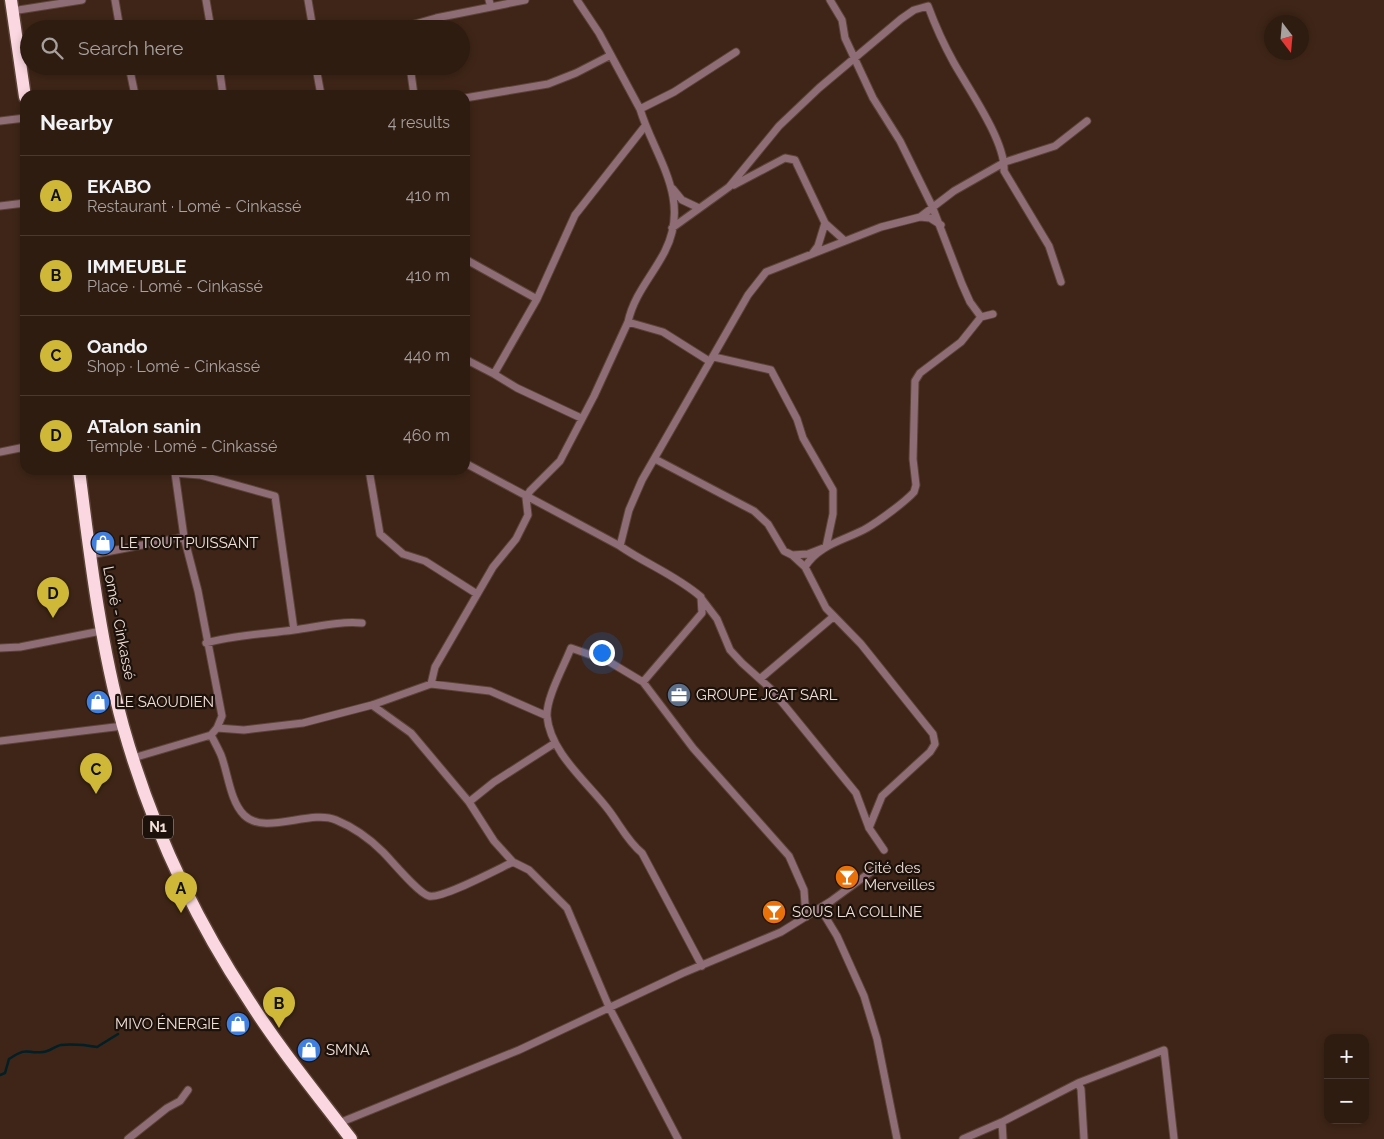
<!DOCTYPE html>
<html lang="en">
<head>
<meta charset="utf-8">
<style>
	:root { --surface:#2e1c11; --page:#3a291f; --text:#f1f3f6; --muted:#a7a19f; --line:#493a31; --accent:#cfb837 }
	body { margin:0; font-family:Raleway,sans-serif; background:var(--page); color:var(--text) }
	.controls { position:absolute; right:15px; bottom:15px; display:grid; overflow:hidden; border-radius:10px; box-shadow:0 2px 8px #0003 }
	.controls button { width:45px; height:45px; display:grid; place-items:center; padding:0; border:0; border-bottom:1px solid var(--line); background:var(--surface); color:var(--text); font:25px sans-serif }
	.compass { position:absolute; left:1264px; top:15px; width:45px; height:45px; border-radius:50%; background:var(--surface); box-shadow:0 2px 8px #0003; rotate:164deg }
	.you { position:absolute; left:601px; top:652px; width:18px; height:18px; margin:-12px; border:4px solid #fff; border-radius:50%; background:#1a73e8; box-shadow:0 0 0 8px #1a73e833 }
	.badge { display:grid; place-items:center; width:32px; height:32px; border-radius:50%; background:var(--accent); color:#111; font-size:16px; font-weight:700 }
	.pin { position:absolute; translate:-50% -41px; filter:drop-shadow(0 1px 2px #0008) }
	.pin::after { content:''; position:absolute; top:26px; width:18px; height:15px; background:inherit; clip-path:polygon(0 0,100% 0,50% 100%) }
	.list { margin:0; padding:0; list-style:none }
	h2 { display:flex; justify-content:space-between; align-items:center; height:65px; margin:0; padding:0 20px; font-size:21px }
	h2 small { font-size:16px; font-weight:400; color:var(--muted) }
	.list li { display:grid; grid-template-columns:32px 1fr auto; gap:15px; align-items:center; box-sizing:border-box; height:80px; padding:0 20px; border-top:1px solid var(--line) }
	.list b { display:block; font-size:19px; white-space:nowrap }
	.list p { margin:0; font-size:16px; white-space:nowrap; color:var(--muted) }
	.list em { font-size:16px; font-style:normal; color:var(--muted) }
	.icon { flex:none; width:28px; height:28px; fill:none; stroke:currentColor; stroke-width:2; stroke-linecap:round; stroke-linejoin:round }
	.map { position:relative; flex:none; width:1384px; height:1139px; overflow:hidden }
	.search { position:absolute; background:var(--surface); box-shadow:0 2px 8px #0003; left:20px; top:20px; width:450px; height:55px; display:flex; align-items:center; gap:12px; box-sizing:border-box; padding:0 18px; border-radius:28px; color:var(--muted); font-size:19px }
	.panel { position:absolute; background:var(--surface); box-shadow:0 2px 8px #0003; left:20px; top:90px; width:450px; height:385px; border-radius:15px }
	.map>svg:first-child { display:block }
	.lines { fill:none; stroke-linecap:round; stroke-linejoin:round }
	.stream { stroke:#001f26; stroke-width:2.5 }
	.street-casing { stroke:#5b4336; stroke-width:9 }
	.highway-casing { stroke:#5b4336; stroke-width:15 }
	.street { stroke:#8f6d77; stroke-width:7 }
	.highway { stroke:#fbd8e1; stroke-width:12 }
	.labels { text-anchor:middle; dominant-baseline:central; stroke-width:4.5; stroke-linejoin:round; paint-order:stroke }
	.shield { fill:#1c110b; stroke:#b1a29a; stroke-width:1 }
	.shield-label { font-size:14px; font-weight:bold; fill:#f1e0d8 }
	.poi-label { font-size:15px; fill:#f1e0d8; stroke:#1c110b; text-anchor:start }
	.street-label { font-size:15px; fill:#f1e0d8; stroke:#1c110b }
</style>
</head>
<body>
<div class="map">
<svg width="1384" height="1139" viewBox="0 0 1384 1139">
	<rect width="100%" height="100%" fill="#3e2517"/>
	<g class="lines">
		<path class="stream" d="M0,1075L5,1073L9,1059C29,1046 25,1054 43,1052C49,1052 55,1046 61,1045C73,1044 85,1045 97,1047L118,1034"/>
		<g class="street-casing">
			<path id="street" d="M115,0L120,29
				M206,0L211,29
				M308,0L313,29
				M577,0L599,33L640,109L674,92L736,52
				M830,0L842,20L845,38L873,98L900,141L932,206L962,284L970,302L981,317L993,314
				M491,7L525,0
				M12,11L82,0
				M397,29L436,18L491,7L489,0
				M129,66L135,95
				M219,66L223,95
				M319,66L317,73L321,95
				M410,66L414,95
				M465,98L548,84L576,73L611,55
				M640,109C654,156 692,198 665,251C653,275 634,294 628,322L663,332L709,361
				M0,121L25,118
				M734,185L785,158L795,160L825,223L845,241
				M673,189L682,200L699,208
				M0,206L25,203
				M920,217L954,191L1005,162L1055,146L1087,121
				M672,228L729,187L779,126L819,88L901,19L914,10L928,6C935,25 944,45 954,63C968,88 1006,142 1004,171L1049,246L1061,282
				M812,254L818,246L825,223
				M465,259L537,299
				M714,357L771,370L797,419L803,438L833,490V514L826,547L808,554L792,555
				M465,359L494,374L537,299L575,215L645,126
				M494,374L517,388L581,418
				M0,452L25,447
				M655,459L754,511L768,524L784,551L792,555L805,567
				M465,463L620,546C646,564 677,576 701,597L702,613L643,682
				M369,470L380,534L403,554L425,561L477,594
				M184,537L175,473L200,475L275,496L294,630
				M620,546L629,510L642,480L748,295L766,272L881,227L920,217L930,218L941,225
				M90,555L184,537L198,591L222,716L217,728
				M701,598L717,619L730,650L742,663L772,690L856,793L869,828L884,850
				M206,643C235,635 264,634 294,630C317,627 338,621 362,623
				M0,648L20,647L101,631
				M761,678L833,617
				M431,684L435,667L493,567L516,539L528,515L526,498L530,491L560,461L594,396L628,322
				M372,705L411,733L469,802L494,841L513,862L529,870L567,908L609,1007L678,1139
				M211,735C214,741 218,748 221,755C228,773 230,801 244,815C265,836 310,809 336,820C353,827 370,839 383,852C392,861 419,894 429,896C442,899 498,869 513,862
				M0,741L123,726
				M133,758L211,735L217,728L244,730L303,723L372,705L431,684L490,691L547,716
				M469,802L494,782L555,743
				M869,828L882,796L930,752L935,744L933,734L861,644L826,608L805,567C819,544 846,540 867,528C879,521 905,502 914,492L916,485L913,459L915,381L920,373L961,342L981,317
				M820,908L837,936L864,996L877,1039L897,1139
				M702,966L642,853C627,841 619,823 607,808C586,781 550,752 547,716C546,698 564,666 571,648L608,661L643,682L693,748L789,856L804,890L806,917
				M1078,1083L1164,1050L1174,1139
				M1002,1122L1003,1139
				M339,1123L519,1050L683,973L781,932L831,901L876,868
				M128,1139L167,1108L180,1101L188,1090
				M963,1139L1002,1122L1078,1083L1081,1089L1084,1139"/>
		</g>
		<g class="highway-casing">
			<path id="highway" d="M11,0L25,97
				M79,470C90,556 100,642 123,726C150,822 193,916 248,999C279,1048 316,1093 351,1139"/>
		</g>
		<use href="#street" class="street"/>
		<use href="#highway" class="highway"/>
	</g>
	<defs>
		<g id="shop-disc" transform="scale(1.25)"><circle r="9.5" fill="#3f7fe0" stroke="#1c110b"/><path d="M-5-2.5h2.3a2.7 3.5 0 0 1 5.4 0H5L5.5 6h-11ZM-1.5-2.5h3a1.5 2.3 0 0 0-3 0Z" fill="#fff"/></g>
		<g id="office-disc" transform="scale(1.25)"><circle r="9.5" fill="#5c6f8a" stroke="#1c110b"/><path d="M-6-3h4V-5.5h4V-3h4V5H-6ZM-1-4.5V-3h2v-1.5ZM-6 0V1H6V0Z" fill="#fff"/></g>
		<g id="bar-disc" transform="scale(1.25)"><circle r="9.5" fill="#e8710a" stroke="#1c110b"/><path d="M-6-5H6L.8 .8V4.5H3.5V6h-7V4.5H-.8V.8Z" fill="#fff"/></g>
	</defs>
	<g fill-rule="evenodd">
		<use href="#shop-disc" x="103" y="543"/>
		<use href="#office-disc" x="679" y="695"/>
		<use href="#shop-disc" x="98" y="702"/>
		<use href="#bar-disc" x="847" y="877"/>
		<use href="#bar-disc" x="774" y="912"/>
		<use href="#shop-disc" x="238" y="1024"/>
		<use href="#shop-disc" x="309" y="1050"/>
	</g>
	<g class="labels">
		<rect class="shield" x="143" y="815.5" width="30" height="23" rx="4"/>
		<g class="shield-label">
			<text x="158" y="827">N1</text>
		</g>
		<g class="poi-label">
			<text x="120" y="543">LE TOUT PUISSANT</text>
			<text x="696" y="695">GROUPE JCAT SARL</text>
			<text x="116" y="702">LE SAOUDIEN</text>
			<text x="864" y="868">Cité des<tspan x="864" dy="17">Merveilles</tspan></text>
			<text x="792" y="912">SOUS LA COLLINE</text>
			<text x="220" y="1024" text-anchor="end">MIVO ÉNERGIE</text>
			<text x="326" y="1050">SMNA</text>
		</g>
		<g class="street-label">
			<text transform="translate(119 623) rotate(79)">Lomé - Cinkassé</text>
		</g>
	</g>
</svg>
<div class="controls">
<button>+</button>
<button>−</button>
</div>
<svg class="compass" viewBox="-18 -18 36 36"><path d="M0-13l5 13h-10z" fill="#e53935"/><path d="M0 13l5-13h-10z" fill="#a7a19f"/></svg>
<div class="you"></div>
<div class="pin badge" style="left:181px;top:913px">A</div>
<div class="pin badge" style="left:279px;top:1028px">B</div>
<div class="pin badge" style="left:96px;top:794px">C</div>
<div class="pin badge" style="left:53px;top:618px">D</div>
<div class="search"><svg class="icon" aria-label="search" viewBox="0 0 24 24"><circle cx="10" cy="10" r="6"/><path d="M15 15l6 6"/></svg>Search here</div>
<section class="panel">
<h2>Nearby<small>4 results</small></h2>
<ul class="list">
<li><span class="badge">A</span><div><b>EKABO</b><p>Restaurant · Lomé - Cinkassé</p></div><em>410 m</em></li>
<li><span class="badge">B</span><div><b>IMMEUBLE</b><p>Place · Lomé - Cinkassé</p></div><em>410 m</em></li>
<li><span class="badge">C</span><div><b>Oando</b><p>Shop · Lomé - Cinkassé</p></div><em>440 m</em></li>
<li><span class="badge">D</span><div><b>ATalon sanin</b><p>Temple · Lomé - Cinkassé</p></div><em>460 m</em></li>
</ul>
</section>
</div>
</body>
</html>
